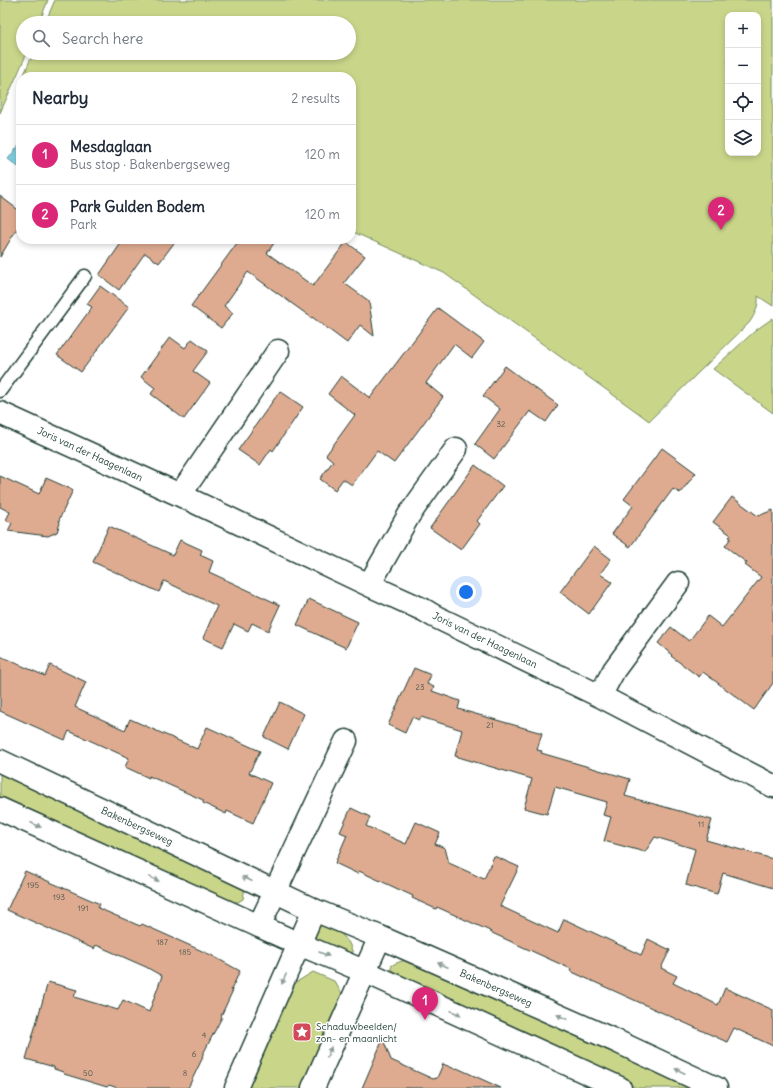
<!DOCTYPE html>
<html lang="en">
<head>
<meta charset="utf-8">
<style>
	:root { --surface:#fff; --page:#f6f6f7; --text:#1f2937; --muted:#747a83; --line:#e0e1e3; --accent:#db2777 }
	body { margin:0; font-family:Delius,sans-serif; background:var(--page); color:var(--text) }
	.controls { position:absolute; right:12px; top:12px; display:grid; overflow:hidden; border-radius:8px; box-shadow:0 2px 6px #0003 }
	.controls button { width:36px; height:36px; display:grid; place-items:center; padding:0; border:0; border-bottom:1px solid var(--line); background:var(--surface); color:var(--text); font:20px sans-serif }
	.you { position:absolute; left:466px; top:592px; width:14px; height:14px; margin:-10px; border:3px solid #fff; border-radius:50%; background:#1a73e8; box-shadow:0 0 0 6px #1a73e833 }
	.badge { display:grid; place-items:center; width:26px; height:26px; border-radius:50%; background:var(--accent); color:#fff; font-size:13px; font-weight:700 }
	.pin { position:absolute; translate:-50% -33px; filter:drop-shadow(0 1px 2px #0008) }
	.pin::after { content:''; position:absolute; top:21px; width:14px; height:12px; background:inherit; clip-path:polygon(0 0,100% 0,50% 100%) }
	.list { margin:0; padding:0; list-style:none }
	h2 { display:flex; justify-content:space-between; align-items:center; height:52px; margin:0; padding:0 16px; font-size:17px }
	h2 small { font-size:13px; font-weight:400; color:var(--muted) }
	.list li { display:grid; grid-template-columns:26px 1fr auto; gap:12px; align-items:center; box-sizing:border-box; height:60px; padding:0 16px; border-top:1px solid var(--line) }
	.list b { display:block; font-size:15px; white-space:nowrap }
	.list p { margin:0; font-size:13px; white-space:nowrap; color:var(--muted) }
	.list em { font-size:13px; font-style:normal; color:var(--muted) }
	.icon { flex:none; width:22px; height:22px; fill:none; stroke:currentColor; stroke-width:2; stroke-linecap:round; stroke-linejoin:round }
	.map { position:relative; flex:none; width:773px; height:1088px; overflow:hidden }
	.search { position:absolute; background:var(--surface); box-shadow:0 2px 6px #0003; left:16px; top:16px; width:340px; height:44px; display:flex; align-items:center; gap:10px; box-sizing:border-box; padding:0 14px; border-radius:22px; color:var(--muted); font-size:15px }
	.panel { position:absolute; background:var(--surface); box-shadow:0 2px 6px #0003; left:16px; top:72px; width:340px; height:172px; border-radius:16px }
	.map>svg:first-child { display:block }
	.green { fill:#c9d68a; stroke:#748a5f; fill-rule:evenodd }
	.water { fill:#81cedf; stroke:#5a949b }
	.building { fill:#deab91; stroke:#1f3d34 }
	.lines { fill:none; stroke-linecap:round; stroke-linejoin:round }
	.lane-casing { stroke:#1f3d34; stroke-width:15 }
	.street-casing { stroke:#1f3d34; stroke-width:25 }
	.secondary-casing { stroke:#1f3d34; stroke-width:25 }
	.lane { stroke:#fff; stroke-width:12 }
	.street { stroke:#fff; stroke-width:22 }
	.secondary { stroke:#fff; stroke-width:22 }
	.oneway { fill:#8f9e9a }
	.labels { text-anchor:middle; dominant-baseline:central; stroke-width:3; stroke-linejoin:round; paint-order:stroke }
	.number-label { font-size:8px; fill:#4f584b }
	.street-label { font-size:10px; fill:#1f3d34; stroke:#fff }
	.poi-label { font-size:10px; fill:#1f3d34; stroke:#fff; text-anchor:start }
</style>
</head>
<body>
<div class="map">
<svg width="773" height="1088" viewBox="0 0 773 1088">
	<rect width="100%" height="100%" fill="#fff"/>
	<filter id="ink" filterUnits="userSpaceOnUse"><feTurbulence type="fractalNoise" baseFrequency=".025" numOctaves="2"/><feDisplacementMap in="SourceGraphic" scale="8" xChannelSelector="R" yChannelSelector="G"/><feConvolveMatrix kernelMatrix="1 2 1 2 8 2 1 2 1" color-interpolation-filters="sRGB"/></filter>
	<g filter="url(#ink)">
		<path class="green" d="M0,0H48L39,23H23V53H27L0,113Z
			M55,0H773V306L758,296C759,305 755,315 749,323L649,421L637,412L444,273L351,231V77H23L33,53H349V23H45ZM728,15H758V153H728Z
			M773,318V413L713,369L756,330Z
			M0,769L245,887L243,899L238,902L225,903L0,801Z
			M315,920L340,932L349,943L356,961L310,936Z
			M406,960L694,1088H637L392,977L391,966L396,963Z
			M313,972L334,981L343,995L301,1088H248L295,983Z"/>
		<path class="water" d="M21,143V169L8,159Z"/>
		<path class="building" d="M0,196L21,212V222L0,257Z
			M124,239H177L159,263L145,253L119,290L99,275Z
			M240,239H277L267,253L313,286L346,242L365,256L344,283L369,301L374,336L360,325L347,343L312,317V318L248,272L224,306L233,313L221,328L191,306Z
			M100,286L129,307L81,372L57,355L92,307L87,304Z
			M438,308L484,342L472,358L454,344L426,383L443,397L394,463L377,451L352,485L343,479L335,490L320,479L333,461L326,455L355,415L328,394L341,376L370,398Z
			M170,337L185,348L192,339L208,351L193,371L210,383L184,419L151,394L155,388L141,377Z
			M505,366L558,405L546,422L530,411L494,459L475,444L500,409L483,396Z
			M280,391L303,407L273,451L271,449L260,465L238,450Z
			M662,448L696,473L680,493L673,489L630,547L612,534L633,506L624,499Z
			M475,465L503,486L477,521L480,524L461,550L430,528Z
			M0,476L39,494L46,478L73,490L59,520L60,523L57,532L48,536L8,531L12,523L6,520L10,512L0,507Z
			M732,497L758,516L773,510V683L754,710L703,672L699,677L671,656L672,655L658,643L671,627L689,641L708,616L722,627L761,577L745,565L747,563L725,546L731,538L729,537L731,535L713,522Z
			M109,526L173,555L180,540L202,550L200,555L213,561L209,572L280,605L268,631L252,623L248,631L234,624L223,647L203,638L217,606L164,581L159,592L93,562Z
			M594,546L611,559L600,574L612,582L589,614L560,592Z
			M309,599L358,622L346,648L297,625Z
			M0,656L45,676L50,665L86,682L75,707L125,730L130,719L197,749L207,727L260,751L249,773L271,783L253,823L227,811L226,814L203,803V800L149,776V778L125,767L129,758L69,731L65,740L0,711Z
			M414,668L431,675L427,684L434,687L432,691L460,701L458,709L542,733L537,750L542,751L541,753L630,779L625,796L712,820L706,840L773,859V888L723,873L717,894L686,885L695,849L655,837L645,852L604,841L611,817L603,815L607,802L555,787L547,814L524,808L532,779L455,756L462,730L421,717L419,720L412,717L405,733L388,725Z
			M280,702L304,714L288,749L264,737Z
			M351,808L370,817L366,826L406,844L416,822L440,833L435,844L445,848L449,863L484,879L494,856L519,867L500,906L558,933L564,919L641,955L648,939L670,950L661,968L677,976L673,983L718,1005L725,988L773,1010V1046L734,1028L727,1042L570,971L571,969L490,932V931L437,907L436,909L412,898L413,896L359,871L358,874L335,863L347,835L340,832Z
			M25,871L100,904L98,908L140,926L142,924L211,955L240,971L231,990H233L221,1016L222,1017L202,1056L203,1057L188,1088H118L109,1085L107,1087L64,1074L63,1072L54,1069V1067L26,1059L48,982L77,990L74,997L118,1010L123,1000L149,1012L162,976L146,967L96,945L94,949L7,910Z
			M383,1039L391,1060L433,1079L437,1078L443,1064L455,1069L457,1068L501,1088H362Z"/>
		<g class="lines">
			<g class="lane-casing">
				<path id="lane" d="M0,391L85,276"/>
			</g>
			<g class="street-casing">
				<path id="street" d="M0,413L180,495L369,585L424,610L434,616L600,696L773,786
					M180,495L278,351
					M369,585L409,515L456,449
					M600,696L614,670L678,583
					M259,926L346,741
					M236,1088L314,910
					M313,1088L380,937"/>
			</g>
			<g class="secondary-casing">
				<path id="secondary" d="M0,761L314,910L380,937L616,1041L716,1088
					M0,809L299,944L366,972L620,1088"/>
			</g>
			<use href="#lane" class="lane"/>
			<use href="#street" class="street"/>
			<use href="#secondary" class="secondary"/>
		</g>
		<defs><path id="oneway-solid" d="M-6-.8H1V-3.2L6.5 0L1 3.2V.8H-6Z"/></defs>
		<g class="oneway">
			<use href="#oneway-solid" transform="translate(36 825) rotate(24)"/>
			<use href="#oneway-solid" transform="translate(154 879) rotate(24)"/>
			<use href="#oneway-solid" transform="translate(247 879) rotate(-155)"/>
			<use href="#oneway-solid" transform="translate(324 954) rotate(23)"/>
			<use href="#oneway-solid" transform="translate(443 965) rotate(-156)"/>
			<use href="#oneway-solid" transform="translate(284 979) rotate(114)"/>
			<use href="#oneway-solid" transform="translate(456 1013) rotate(25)"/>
			<use href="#oneway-solid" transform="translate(562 1017) rotate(-156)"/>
			<use href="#oneway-solid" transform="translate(329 1052) rotate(-66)"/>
			<use href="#oneway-solid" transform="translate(680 1071) rotate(-155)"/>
		</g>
	</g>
	<defs>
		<g id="sight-square" transform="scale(1)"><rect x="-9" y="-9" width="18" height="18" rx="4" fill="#d1495b" stroke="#fff"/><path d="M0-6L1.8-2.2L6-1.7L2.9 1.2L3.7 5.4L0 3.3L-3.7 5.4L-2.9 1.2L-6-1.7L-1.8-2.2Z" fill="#fff"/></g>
	</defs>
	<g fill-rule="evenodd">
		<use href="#sight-square" x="302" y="1032"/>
	</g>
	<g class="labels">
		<g class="number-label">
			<text x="501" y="424">32</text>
			<text x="420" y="687">23</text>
			<text x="490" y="725">21</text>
			<text x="701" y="824">11</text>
			<text x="33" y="885">195</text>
			<text x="59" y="897">193</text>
			<text x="83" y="908">191</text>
			<text x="162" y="942">187</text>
			<text x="185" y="952">185</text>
			<text x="204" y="1035">4</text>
			<text x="194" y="1054">6</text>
			<text x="88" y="1073">50</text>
			<text x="185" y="1073">8</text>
		</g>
		<g class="street-label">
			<text transform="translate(90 454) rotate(25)">Joris van der Haagenlaan</text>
			<text transform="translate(485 640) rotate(26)">Joris van der Haagenlaan</text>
			<text transform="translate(137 826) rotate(25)">Bakenbergseweg</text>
			<text transform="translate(496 988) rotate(24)">Bakenbergseweg</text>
		</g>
		<g class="poi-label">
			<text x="316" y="1026">Schaduwbeelden/<tspan x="316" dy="12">zon- en maanlicht</tspan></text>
		</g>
	</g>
</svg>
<div class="controls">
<button>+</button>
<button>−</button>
<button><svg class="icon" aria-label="locate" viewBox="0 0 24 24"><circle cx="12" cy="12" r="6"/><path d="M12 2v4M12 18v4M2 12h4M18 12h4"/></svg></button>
<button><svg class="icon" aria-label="layers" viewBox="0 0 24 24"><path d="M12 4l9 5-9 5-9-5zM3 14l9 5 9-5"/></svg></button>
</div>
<div class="you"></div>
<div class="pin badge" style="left:425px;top:1020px">1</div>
<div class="pin badge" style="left:721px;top:230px">2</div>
<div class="search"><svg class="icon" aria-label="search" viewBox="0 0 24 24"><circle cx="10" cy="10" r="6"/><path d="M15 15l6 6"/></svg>Search here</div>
<section class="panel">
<h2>Nearby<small>2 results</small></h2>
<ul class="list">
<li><span class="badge">1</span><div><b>Mesdaglaan</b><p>Bus stop · Bakenbergseweg</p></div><em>120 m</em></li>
<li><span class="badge">2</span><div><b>Park Gulden Bodem</b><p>Park</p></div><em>120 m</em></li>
</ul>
</section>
</div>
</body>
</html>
